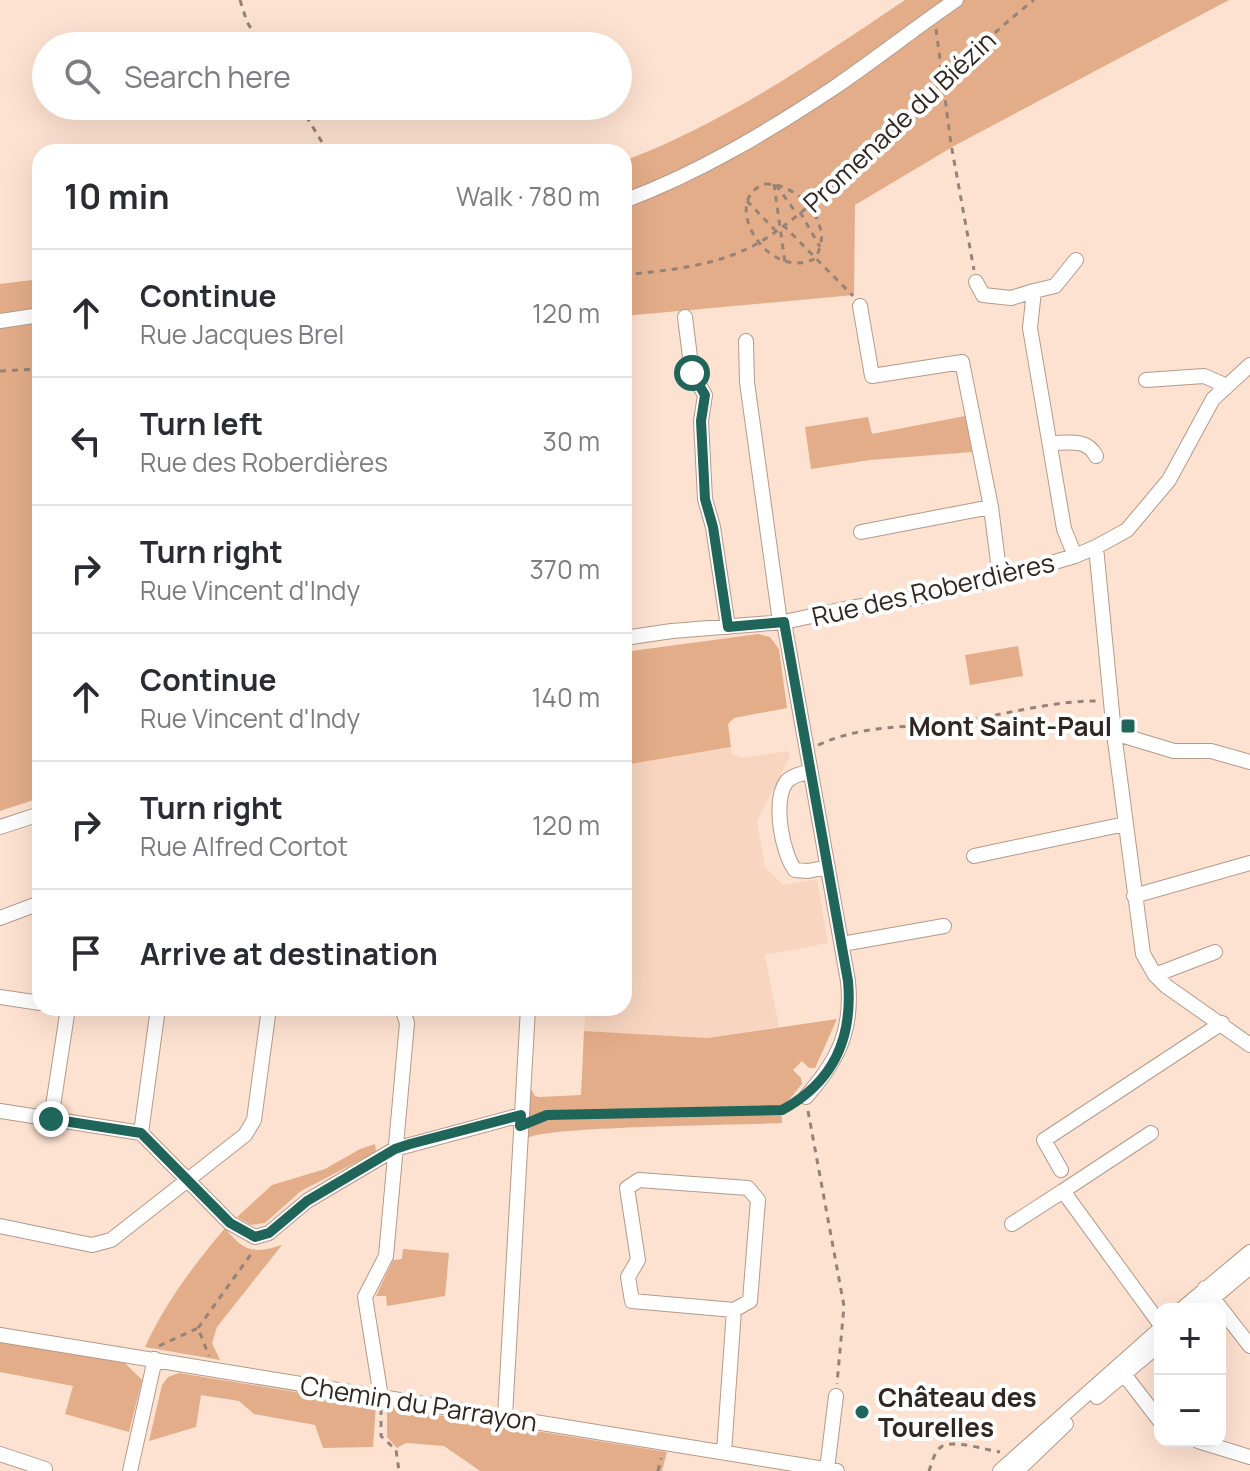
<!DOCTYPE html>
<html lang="en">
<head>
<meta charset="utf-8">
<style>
	:root { --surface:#fff; --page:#f7f7f7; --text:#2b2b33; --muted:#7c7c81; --line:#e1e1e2 }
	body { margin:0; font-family:Manrope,sans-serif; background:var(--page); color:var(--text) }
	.controls { position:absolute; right:24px; bottom:24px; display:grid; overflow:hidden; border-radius:16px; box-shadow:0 8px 32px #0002 }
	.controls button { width:72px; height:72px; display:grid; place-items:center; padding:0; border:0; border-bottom:2px solid var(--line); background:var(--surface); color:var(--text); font:40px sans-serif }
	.stop { position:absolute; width:24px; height:24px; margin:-18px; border:6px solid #1f6559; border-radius:50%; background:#fff }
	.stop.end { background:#1f6559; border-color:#fff; box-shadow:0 2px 8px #0008 }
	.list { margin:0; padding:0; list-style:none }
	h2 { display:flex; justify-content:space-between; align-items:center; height:104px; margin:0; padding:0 32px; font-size:34px }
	h2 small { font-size:26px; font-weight:400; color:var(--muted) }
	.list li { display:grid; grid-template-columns:52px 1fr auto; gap:24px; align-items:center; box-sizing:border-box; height:128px; padding:0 32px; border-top:2px solid var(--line) }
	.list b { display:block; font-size:30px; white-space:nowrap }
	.list p { margin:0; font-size:26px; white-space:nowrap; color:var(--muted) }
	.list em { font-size:26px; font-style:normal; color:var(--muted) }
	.icon { flex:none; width:44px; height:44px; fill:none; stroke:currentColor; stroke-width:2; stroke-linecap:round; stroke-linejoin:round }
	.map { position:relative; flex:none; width:1250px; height:1471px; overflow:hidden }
	.search { position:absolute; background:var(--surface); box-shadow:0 8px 32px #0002; left:32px; top:32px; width:600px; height:88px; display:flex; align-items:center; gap:20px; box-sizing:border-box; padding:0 28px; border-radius:44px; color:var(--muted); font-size:30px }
	.panel { position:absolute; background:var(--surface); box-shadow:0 8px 32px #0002; left:32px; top:144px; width:600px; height:872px; border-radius:24px }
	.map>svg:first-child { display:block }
	.built { fill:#f8d5c0 }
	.green { fill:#e4ad89 }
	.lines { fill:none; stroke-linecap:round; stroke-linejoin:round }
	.minor-casing { stroke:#b49a8a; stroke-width:16 }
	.path { stroke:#968377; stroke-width:3; stroke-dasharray:6 6; stroke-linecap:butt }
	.minor { stroke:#fff; stroke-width:14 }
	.route { stroke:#1f6559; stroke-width:10 }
	.poi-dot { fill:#1f6559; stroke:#fff; stroke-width:3 }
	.labels { text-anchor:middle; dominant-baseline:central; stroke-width:8; stroke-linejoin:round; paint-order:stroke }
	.street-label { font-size:26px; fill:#312720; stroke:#fff }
	.poi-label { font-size:26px; font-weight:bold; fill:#312720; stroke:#fff; text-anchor:end }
</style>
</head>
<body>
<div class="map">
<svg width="1250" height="1471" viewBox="0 0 1250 1471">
	<rect width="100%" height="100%" fill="#fee2d1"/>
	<path class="built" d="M731,747L732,754L742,758L789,751L790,757L757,821L765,867L783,885L817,879L828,943L765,955L779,1027L707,1038L584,1031L586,1008H624V765Z"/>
	<path class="green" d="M905,0H1229L954,146L855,205L854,295L624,316V161C725,123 816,60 905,0Z
		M40,279V798L0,811V284Z
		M965,416L972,452L870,460L811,469L805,427L868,417L872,434Z
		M758,634L770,637L779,649L787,708L734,718L728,724L731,747L624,765V652Z
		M1018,646L1023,676L970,685L965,655Z
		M837,1019L815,1068H809L802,1061L793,1070L801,1078L802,1084L787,1102L781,1105L782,1123C746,1125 544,1126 528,1138L530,1087L535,1096L539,1097L581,1095L584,1031L707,1038Z
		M375,1144L376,1152L301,1191L265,1223L251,1225L237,1217L272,1185L325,1169L360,1149Z
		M225,1228C244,1252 254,1254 282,1245L217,1327L212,1343L220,1360L145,1347C165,1303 194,1265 225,1228Z
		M403,1249L449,1253L445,1296L387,1306L386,1296H376L393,1260L402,1259Z
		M0,1342L123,1361L142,1380L129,1432L65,1414L73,1386L0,1372Z
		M179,1373L376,1405L373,1447L323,1448L315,1425L254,1414L239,1401L201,1395L196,1427L149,1441L162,1385L168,1377Z
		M387,1407L667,1452L662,1471H480L444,1446L406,1443L397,1448L387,1437Z"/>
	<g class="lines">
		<g class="minor-casing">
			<path id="minor" d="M624,201C699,173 769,131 835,87C876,59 915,28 956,0
				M976,282L983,295L1011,298L1034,291L1030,328L1064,529L1075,556
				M1034,291L1055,286L1076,260
				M860,306L872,376L962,362L991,507L1000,578
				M685,317L692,373L705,395L701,421L705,499L713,527L728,627
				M0,321L40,315
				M746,341L747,382L780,622
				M1146,380L1204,376L1227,386
				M1050,443C1068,443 1087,438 1096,456
				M861,532L991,507
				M1096,547L1114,733L1143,954L1155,975L1166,986L1250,1045
				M784,622L848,981C853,1031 838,1060 806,1097
				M624,638L672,631L784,622L849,608L904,600L1000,578L1075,556L1096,547L1127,530L1169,480L1213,399L1250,365
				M1114,733L1174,751H1211L1250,762
				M811,772C803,773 793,775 787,781C772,800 782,853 795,870L808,871L828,867
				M0,827L40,814
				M974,856L1125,824
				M1134,896L1250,863
				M0,918L40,903
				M842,944L944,926
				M1155,975L1215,952
				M0,997L40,1003
				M0,1111L141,1133L230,1223L255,1237L269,1233L307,1201L395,1149L521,1115
				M51,1119L68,1008
				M141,1133L158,1008
				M1151,1133L1063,1191L1160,1324
				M1061,1170L1044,1140L1222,1023
				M639,1180L748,1188L758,1200L750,1301L734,1310L632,1301L628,1277L638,1260L627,1188Z
				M1012,1224L1063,1191
				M0,1226L92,1245L111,1240L245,1135L254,1120L269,1008
				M1205,1288L1250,1346
				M1182,1309L1250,1252
				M1200,1309L1250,1267
				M0,1335L837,1471
				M1120,1369L1160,1421
				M381,1397L365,1297L386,1256L407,1023L402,1008
				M1097,1397L1160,1344
				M505,1416L528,1008
				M1198,1441L1250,1457
				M724,1452L734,1310
				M0,1454L45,1469
				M827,1469L836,1396
				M130,1471L155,1359
				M1000,1471L1160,1329
				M1017,1471L1066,1424"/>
		</g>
		<path class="path" d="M240,0L247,22L262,46
			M936,29L951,144L974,270
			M300,106L328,152
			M765,184C791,183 817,207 821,232C823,241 819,250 816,258C768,284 718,200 765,184Z
			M774,184L785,263
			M776,185L797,214
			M747,201L775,230
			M800,212L820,247
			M783,225L853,296
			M624,275C670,270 719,266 760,242C787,226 812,203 837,182C904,124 964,55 1034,0
			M0,371L40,369
			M818,745C868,723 906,729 957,722C1004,715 1050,701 1097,701
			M808,1111L844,1306L837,1384
			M536,1119L547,1115L782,1110L794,1104
			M198,1328L254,1250
			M159,1346L198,1328L209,1356
			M381,1409V1436L396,1450L399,1471
			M658,1471L661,1458
			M929,1471C932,1463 934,1452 941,1447C952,1439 987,1450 1000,1452"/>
		<use href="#minor" class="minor"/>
	</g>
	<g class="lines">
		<path class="route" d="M51,1119L141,1133L230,1223L255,1237L269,1233L307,1201L395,1149L410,1144L521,1115L520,1126L547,1115L782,1110C834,1082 853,1038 848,981L784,622L728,627L713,527L705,499L701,421L705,395L692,373"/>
	</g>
	<g class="poi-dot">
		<rect x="1120" y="718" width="16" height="16" rx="4"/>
		<circle cx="862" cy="1412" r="8"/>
	</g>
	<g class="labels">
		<g class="street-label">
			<text transform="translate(899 121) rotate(-43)">Promenade du Biézin</text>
			<text transform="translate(933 589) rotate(-13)">Rue des Roberdières</text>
			<text transform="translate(419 1403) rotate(9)">Chemin du Parrayon</text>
		</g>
		<g class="poi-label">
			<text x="1112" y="726">Mont Saint-Paul</text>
			<text x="878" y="1397" text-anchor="start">Château des<tspan x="878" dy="30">Tourelles</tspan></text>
		</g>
	</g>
</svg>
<div class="controls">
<button>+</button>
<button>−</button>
</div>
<div class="stop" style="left:692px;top:373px"></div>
<div class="stop end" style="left:51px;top:1119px"></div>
<div class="search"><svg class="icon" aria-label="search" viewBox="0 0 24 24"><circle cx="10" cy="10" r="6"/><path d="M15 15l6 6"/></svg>Search here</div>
<section class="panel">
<h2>10 min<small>Walk · 780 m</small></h2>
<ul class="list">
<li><svg class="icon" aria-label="ahead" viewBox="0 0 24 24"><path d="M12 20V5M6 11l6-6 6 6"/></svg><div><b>Continue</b><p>Rue Jacques Brel</p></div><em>120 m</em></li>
<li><svg class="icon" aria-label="left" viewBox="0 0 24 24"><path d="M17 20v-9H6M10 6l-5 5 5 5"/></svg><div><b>Turn left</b><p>Rue des Roberdières</p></div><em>30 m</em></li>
<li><svg class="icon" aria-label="right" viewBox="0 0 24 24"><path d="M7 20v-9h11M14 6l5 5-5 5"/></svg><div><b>Turn right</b><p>Rue Vincent d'Indy</p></div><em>370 m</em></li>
<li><svg class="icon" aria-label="ahead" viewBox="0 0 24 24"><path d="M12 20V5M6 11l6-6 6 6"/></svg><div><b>Continue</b><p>Rue Vincent d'Indy</p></div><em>140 m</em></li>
<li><svg class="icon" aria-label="right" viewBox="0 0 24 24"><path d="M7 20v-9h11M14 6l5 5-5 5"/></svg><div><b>Turn right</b><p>Rue Alfred Cortot</p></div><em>120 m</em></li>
<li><svg class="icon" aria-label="arrive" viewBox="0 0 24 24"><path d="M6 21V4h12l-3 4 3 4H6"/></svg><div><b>Arrive at destination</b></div></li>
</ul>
</section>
</div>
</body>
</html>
